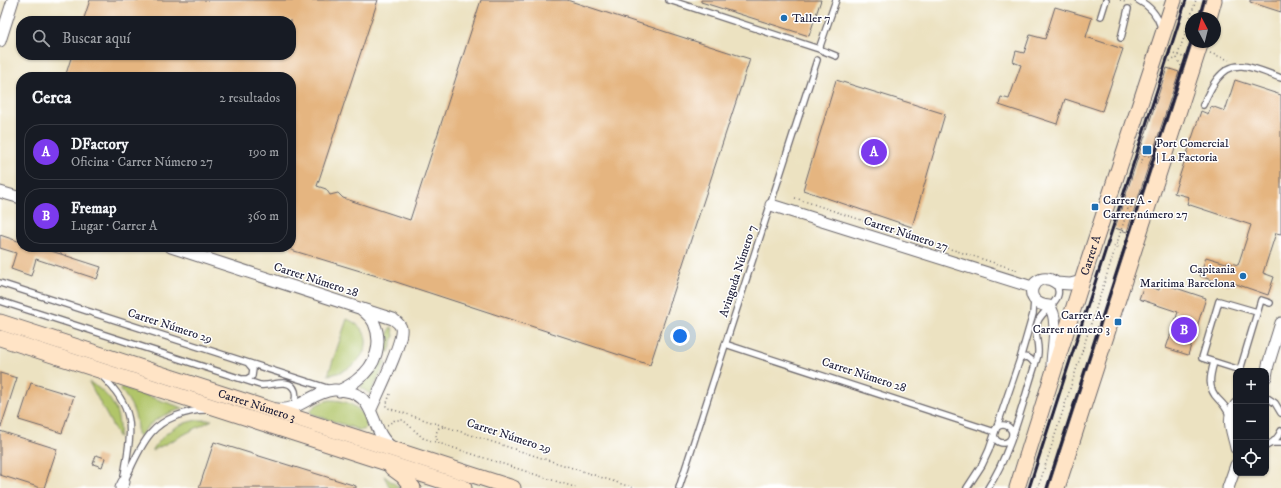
<!DOCTYPE html>
<html lang="es">
<head>
<meta charset="utf-8">
<style>
	:root { --surface:#171b24; --page:#20242c; --text:#f1f3f6; --muted:#9ea1a6; --line:#363941; --accent:#7c3aed }
	body { margin:0; font-family:"IM FELL DW Pica",serif; background:var(--page); color:var(--text) }
	.controls { position:absolute; right:12px; bottom:12px; display:grid; overflow:hidden; border-radius:8px; box-shadow:0 1px 3px #0004 }
	.controls button { width:36px; height:36px; display:grid; place-items:center; padding:0; border:0; border-bottom:1px solid var(--line); background:var(--surface); color:var(--text); font:20px sans-serif }
	.compass { position:absolute; left:1185px; top:12px; width:36px; height:36px; border-radius:50%; background:var(--surface); box-shadow:0 1px 3px #0004; rotate:353deg }
	.you { position:absolute; left:680px; top:336px; width:14px; height:14px; margin:-10px; border:3px solid #fff; border-radius:50%; background:#1a73e8; box-shadow:0 0 0 6px #1a73e833 }
	.badge { display:grid; place-items:center; width:26px; height:26px; border-radius:50%; background:var(--accent); color:#fff; font-size:13px; font-weight:700 }
	.pin { position:absolute; translate:-50% -50%; border:2px solid #fff; box-shadow:0 1px 4px #0006 }
	.list { margin:0; padding:0; list-style:none }
	h2 { display:flex; justify-content:space-between; align-items:center; height:52px; margin:0; padding:0 16px; font-size:17px }
	h2 small { font-size:13px; font-weight:400; color:var(--muted) }
	.list li { display:grid; grid-template-columns:26px 1fr auto; gap:12px; align-items:center; box-sizing:border-box; height:56px; margin:0 8px 8px; padding:0 8px; border:1px solid var(--line); border-radius:16px }
	.list b { display:block; font-size:15px; white-space:nowrap }
	.list p { margin:0; font-size:13px; white-space:nowrap; color:var(--muted) }
	.list em { font-size:13px; font-style:normal; color:var(--muted) }
	.icon { flex:none; width:22px; height:22px; fill:none; stroke:currentColor; stroke-width:2; stroke-linecap:round; stroke-linejoin:round }
	.map { position:relative; flex:none; width:1281px; height:488px; overflow:hidden }
	.search { position:absolute; background:var(--surface); box-shadow:0 1px 3px #0004; left:16px; top:16px; width:280px; height:44px; display:flex; align-items:center; gap:10px; box-sizing:border-box; padding:0 14px; border-radius:16px; color:var(--muted); font-size:15px }
	.panel { position:absolute; background:var(--surface); box-shadow:0 1px 3px #0004; left:16px; top:72px; width:280px; height:180px; border-radius:16px }
	.map>svg:first-child { display:block }
	.green { fill:#b1c569; stroke:#6a7452 }
	.building { fill:#e5b580 }
	.lines { fill:none; stroke-linecap:round; stroke-linejoin:round }
	.lane-casing { stroke:#69656a; stroke-width:8 }
	.street-casing { stroke:#69656a; stroke-width:13 }
	.secondary-casing { stroke:#69656a; stroke-width:17 }
	.path { stroke:#69656a; stroke-width:1.5; stroke-dasharray:1 3; stroke-linecap:butt }
	.lane { stroke:#fff; stroke-width:5.5 }
	.street { stroke:#fff; stroke-width:11 }
	.secondary { stroke:#ffe4c6; stroke-width:15 }
	.rail { stroke:#22223b; stroke-width:3 }
	.poi-dot { fill:#1f6fb2; stroke:#fff; stroke-width:1.5 }
	.labels { text-anchor:middle; dominant-baseline:central; stroke-width:3; stroke-linejoin:round; paint-order:stroke }
	.poi-label { font-size:12px; fill:#22223b; stroke:#fff; text-anchor:start }
	.street-label { font-size:12px; fill:#22223b; stroke:#fff }
</style>
</head>
<body>
<div class="map">
<svg width="1281" height="488" viewBox="0 0 1281 488">
	<rect width="100%" height="100%" fill="#fff"/>
	<filter id="ink" filterUnits="userSpaceOnUse"><feTurbulence type="fractalNoise" baseFrequency=".025" numOctaves="2"/><feDisplacementMap in="SourceGraphic" scale="8" xChannelSelector="R" yChannelSelector="G"/><feConvolveMatrix kernelMatrix="1 2 1 2 8 2 1 2 1" color-interpolation-filters="sRGB"/></filter>
	<filter id="wash" filterUnits="userSpaceOnUse"><feTurbulence type="fractalNoise" baseFrequency=".012" numOctaves="4" result="noise"/><feDisplacementMap in="SourceGraphic" scale="16" xChannelSelector="R" yChannelSelector="G"/><feGaussianBlur stdDeviation="0.9" result="paint"/><feColorMatrix in="noise" values="0 0 0 0 0 0 0 0 0 0 0 0 0 0 0 0 0 1.4 0 .05"/><feComposite in="paint" operator="in"/></filter>
	<g filter="url(#wash)">
		<rect width="100%" height="100%" fill="#ece2c1"/>
		<path class="green" d="M347,319C385,335 360,372 328,375Z
			M392,327L394,336L389,352L383,350L390,328Z
			M380,359L386,362L370,394L361,388V386L373,373Z
			M89,382C112,395 121,412 119,438Z
			M121,387L183,408V409C165,413 150,421 140,436L137,435C138,416 132,403 120,389Z
			M330,400C345,400 358,405 365,418C367,423 367,426 364,430H359L310,413C312,405 322,402 330,400Z
			M197,420H212L152,451C163,433 176,424 197,420Z
			M384,476L400,488H390Z"/>
		<g id="blocks">
			<path class="building" d="M90,0H378L317,186L326,189L330,195L338,193L343,198L410,220L481,0H567L750,59L650,365L390,280L291,250V77H65L72,55H291V21H83Z
				M701,0H821L809,36L701,2Z
				M1250,0H1281V12L1250,2Z
				M1055,7L1092,18L1086,37L1123,49L1102,111L1065,99L1057,124L999,105L1001,97L1009,99L1021,65L1013,62L1016,51L1024,53L1030,35L1045,39Z
				M1167,68L1179,72L1127,232L1115,228Z
				M836,80L945,114L912,227L803,190Z
				M1235,80L1281,95V234L1276,233L1263,273L1274,277L1268,295L1233,283L1228,286L1200,276L1206,257L1226,263L1227,262L1238,265L1251,225L1187,204L1189,197L1174,193L1201,111L1208,114L1211,106L1225,111Z
				M0,235L21,242V247H39L101,267L97,279L36,259L31,276L11,269L16,253L0,248Z
				M1161,283L1206,298L1188,355L1166,348L1178,312L1139,299L1144,285L1159,290Z
				M0,373L17,378L1,427H0Z
				M31,383L74,396L62,433L19,420Z
				M0,431L57,449L44,488H41L0,475Z
				M214,442L356,486V488H199Z
				M96,455L105,458L102,467L93,464Z"/>
		</g>
	</g>
	<g filter="url(#ink)">
		<use href="#blocks" fill-opacity="0" stroke="#69656a" stroke-width="1"/>
		<g class="lines">
			<g class="lane-casing">
				<path id="lane" d="M669,0L819,49L836,0
					M1138,0C1150,6 1157,14 1161,27
					M1101,16L1106,0
					M1121,38L1128,9
					M819,49L836,56
					M1203,105C1210,89 1221,64 1242,66C1255,67 1269,74 1281,78
					M0,283L330,389
					M0,301L260,385C271,387 290,376 295,391C296,396 296,401 293,406
					M1257,312L1219,301L1202,358L1240,370L1261,300L1270,303
					M725,344L995,432
					M1020,359C1027,355 1031,358 1035,365
					M1214,362C1210,376 1207,388 1218,399C1223,404 1227,408 1229,415
					M102,376C138,411 131,431 124,476
					M243,379H247L252,376L253,369L248,363
					M1266,397L1275,403L1281,413
					M994 434a9 9 0 1 1 18 0a9 9 0 1 1-18 0Z
					M1272,443H1281
					M1266,446C1273,443 1278,438 1281,431
					M124,482C132,466 139,447 151,433C164,418 187,410 206,410
					M679,488L817,60
					M967,488L982,465L989,450L1020,359L1033,314L1034,300
					M988,488C1011,453 1022,405 1035,365C1036,361 1038,357 1038,353C1039,341 1033,333 1038,321C1044,308 1067,299 1055,283"/>
			</g>
			<g class="street-casing">
				<path id="street" d="M0,41L13,0
					M0,192L21,198
					M771,205L1032,287
					M171,247L393,319C397,322 400,324 401,328C404,341 377,395 371,409
					M1056,283L1070,284L1082,281
					M1052,365C1052,349 1060,318 1049,306C1018,303 1034,268 1055,282
					M1266,377L1268,365L1281,323
					M339,391C346,387 353,384 358,379C376,366 383,343 374,323C371,317 366,313 361,309
					M1236,405C1225,419 1233,432 1236,448
					M277,409C299,412 313,391 334,390C381,389 366,430 393,448
					M121,488L124,482
					M1228,488L1236,465"/>
			</g>
			<g class="secondary-casing">
				<g id="secondary">
					<path d="M1209,18L1214,0"/>
					<path id="s1" d="M0,322L513,488"/>
					<path d="M0,338L464,488"/>
					<path d="M392,468L403,476L413,488"/>
					<path id="s2" d="M1017,488L1082,281L1174,0"/>
					<path d="M1057,488L1201,42"/>
				</g>
			</g>
			<path class="path" d="M1120,0L1125,2
				M1170,53L1183,57
				M1210,53L1229,60
				M1166,63L1177,58
				M1181,66L1177,58L1196,0
				M1137,152L1151,157
				M1146,155L1149,147
				M1141,164L1144,154
				M795,198L906,235L1017,270
				M1122,198L1128,209
				M1106,243L1121,248
				M390,394L386,406L388,408L634,488
				M387,425L395,420H403L423,438L577,488
				M440,443C435,439 435,433 439,428L444,427
				M1038,488L1128,209L1136,204"/>
			<use href="#lane" class="lane"/>
			<use href="#street" class="street"/>
			<use href="#secondary" class="secondary"/>
			<path class="rail" d="M1199,18L1204,0
				M1029,488L1186,0
				M1047,488L1191,42"/>
		</g>
	</g>
	<g class="poi-dot">
		<circle cx="784" cy="18" r="4"/>
		<rect x="1142" y="145" width="10" height="10" rx="2"/>
		<rect x="1091" y="203" width="8" height="8" rx="2"/>
		<circle cx="1243" cy="276" r="4"/>
		<rect x="1114" y="318" width="8" height="8" rx="2"/>
	</g>
	<g class="labels">
		<g class="poi-label">
			<text x="792" y="18">Taller 7</text>
			<text x="1156" y="143">Port Comercial<tspan x="1156" dy="14">| La Factoria</tspan></text>
			<text x="1103" y="200">Carrer A -<tspan x="1103" dy="14">Carrer número 27</tspan></text>
			<text x="1235" y="269" text-anchor="end">Capitania<tspan x="1235" dy="14">Maritima Barcelona</tspan></text>
			<text x="1110" y="315" text-anchor="end">Carrer A -<tspan x="1110" dy="14">Carrer número 3</tspan></text>
		</g>
		<g class="street-label">
			<text transform="translate(906 234) rotate(18)">Carrer Número 27</text>
			<text stroke="none"><textPath href="#s2" startOffset="244">Carrer A</textPath></text>
			<text transform="translate(738 271) rotate(-72)">Avinguda Número 7</text>
			<text transform="translate(316 280) rotate(18)">Carrer Número 28</text>
			<text transform="translate(170 326) rotate(18)">Carrer Número 29</text>
			<text transform="translate(864 375) rotate(18)">Carrer Número 28</text>
			<text stroke="none"><textPath href="#s1" startOffset="270">Carrer Número 3</textPath></text>
			<text transform="translate(509 436) rotate(18)">Carrer Número 29</text>
		</g>
	</g>
</svg>
<div class="controls">
<button>+</button>
<button>−</button>
<button><svg class="icon" aria-label="locate" viewBox="0 0 24 24"><circle cx="12" cy="12" r="6"/><path d="M12 2v4M12 18v4M2 12h4M18 12h4"/></svg></button>
</div>
<svg class="compass" viewBox="-18 -18 36 36"><path d="M0-13l5 13h-10z" fill="#e53935"/><path d="M0 13l5-13h-10z" fill="#9ea1a6"/></svg>
<div class="you"></div>
<div class="pin badge" style="left:874px;top:152px">A</div>
<div class="pin badge" style="left:1184px;top:330px">B</div>
<div class="search"><svg class="icon" aria-label="search" viewBox="0 0 24 24"><circle cx="10" cy="10" r="6"/><path d="M15 15l6 6"/></svg>Buscar aquí</div>
<section class="panel">
<h2>Cerca<small>2 resultados</small></h2>
<ul class="list">
<li><span class="badge">A</span><div><b>DFactory</b><p>Oficina · Carrer Número 27</p></div><em>190 m</em></li>
<li><span class="badge">B</span><div><b>Fremap</b><p>Lugar · Carrer A</p></div><em>360 m</em></li>
</ul>
</section>
</div>
</body>
</html>
